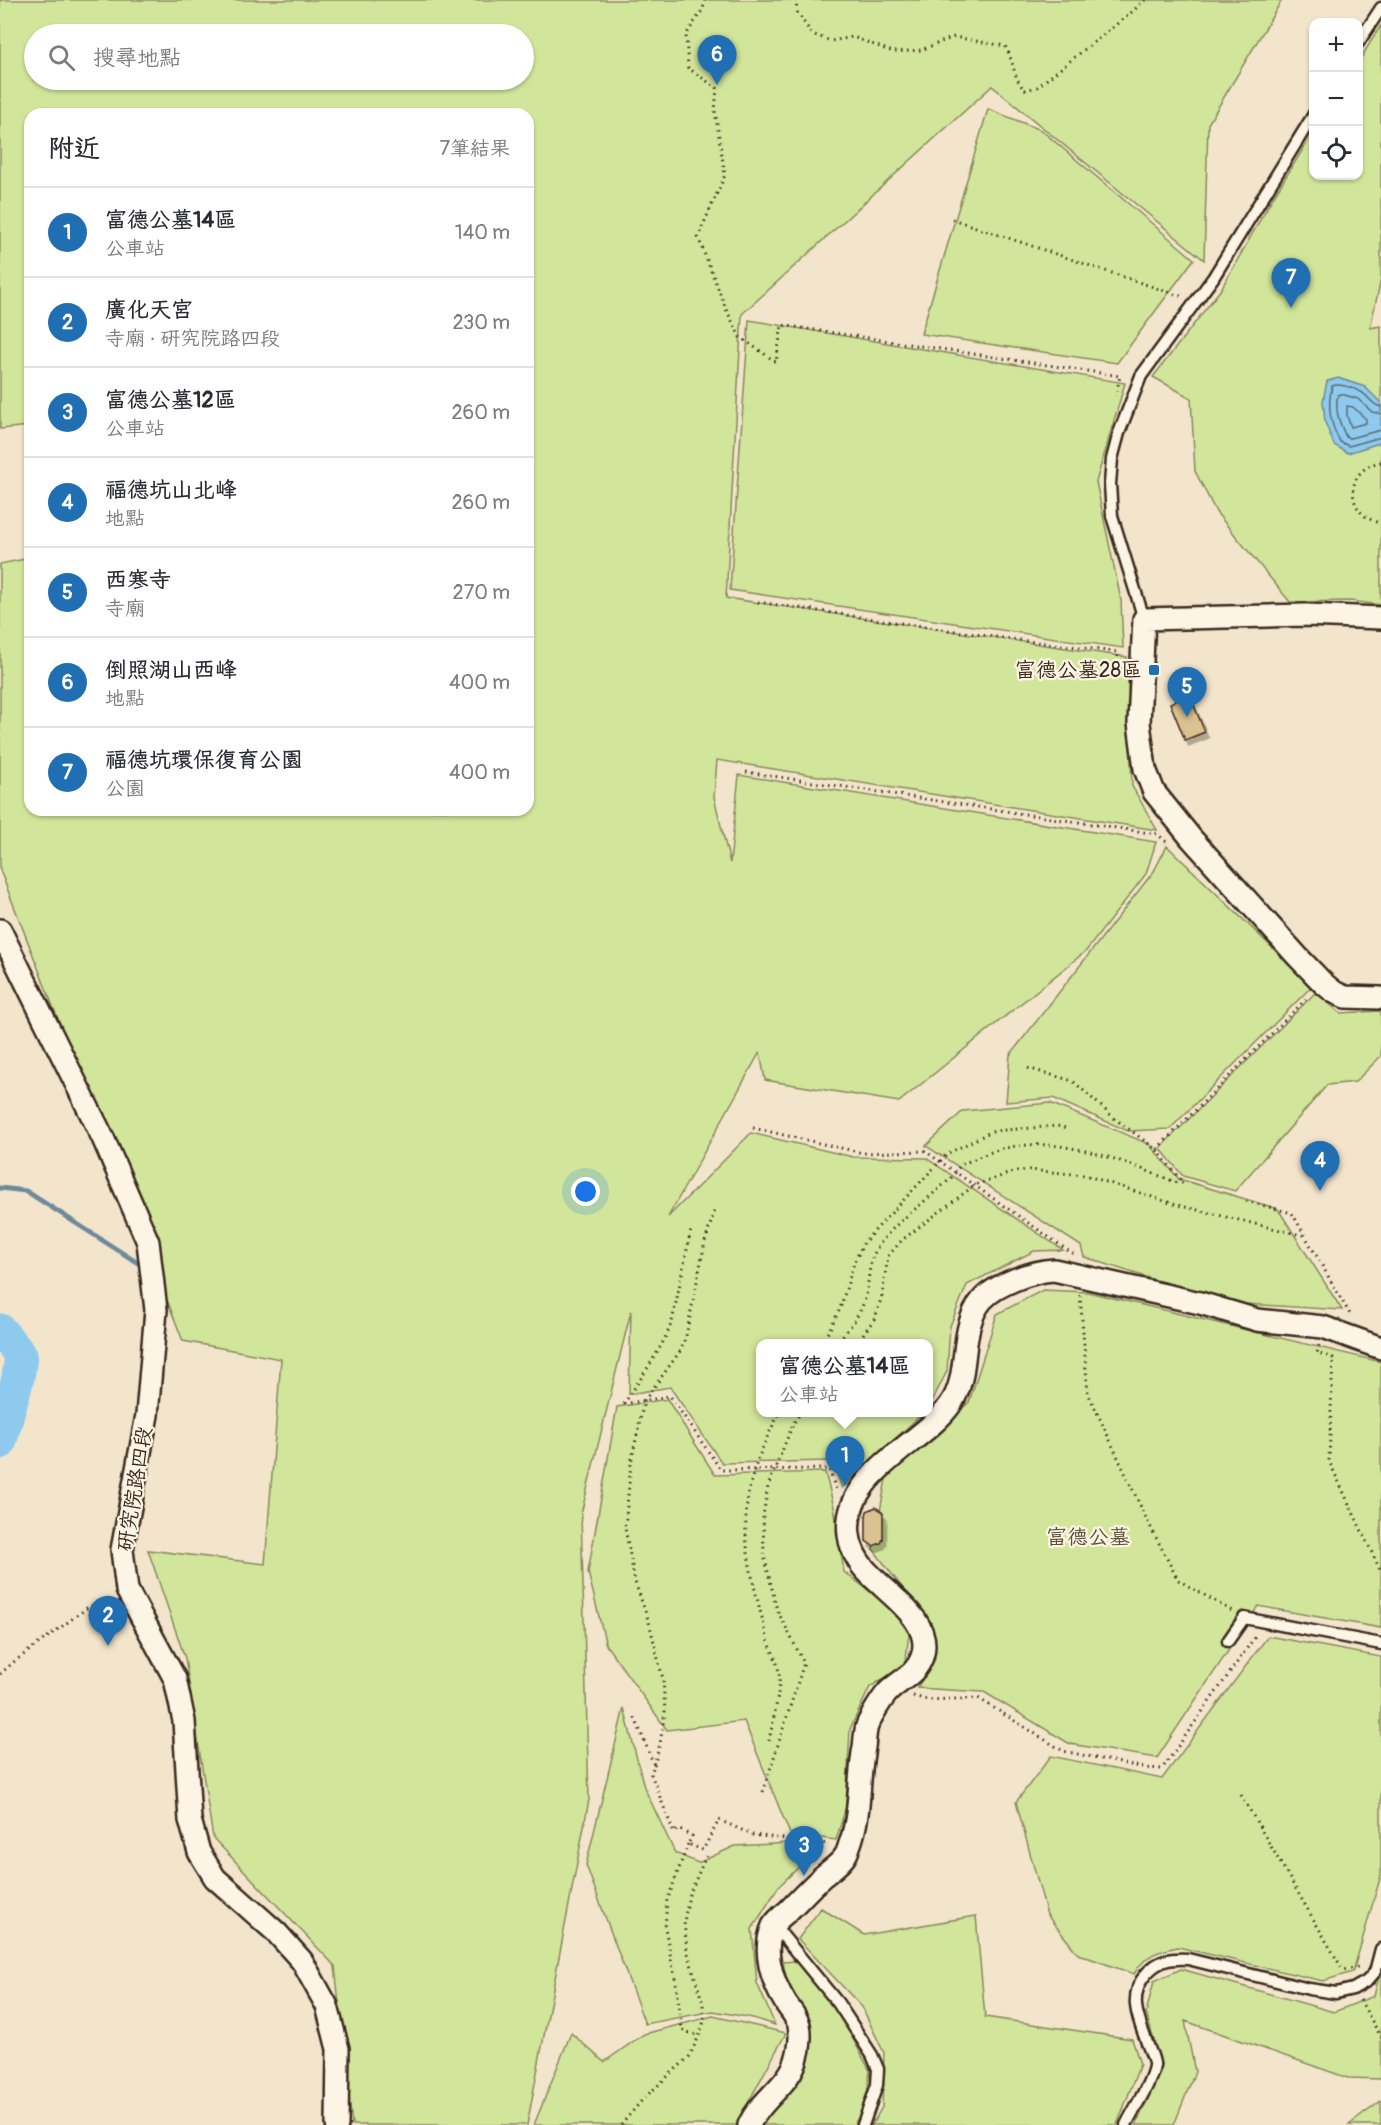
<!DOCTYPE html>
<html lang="zh-TW">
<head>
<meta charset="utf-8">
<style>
	:root { --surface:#fff; --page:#f2f2f3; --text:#2b2b33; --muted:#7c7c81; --line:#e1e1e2; --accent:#1f6fb2 }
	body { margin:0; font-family:Pangolin,"LXGW WenKai TC",sans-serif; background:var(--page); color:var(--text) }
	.controls { position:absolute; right:18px; top:18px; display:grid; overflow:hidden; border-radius:12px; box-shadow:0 2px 4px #0004 }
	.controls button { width:54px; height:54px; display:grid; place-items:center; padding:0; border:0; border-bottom:2px solid var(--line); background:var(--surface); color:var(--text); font:30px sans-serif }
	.you { position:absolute; left:586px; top:1192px; width:21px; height:21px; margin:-15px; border:4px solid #fff; border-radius:50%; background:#1a73e8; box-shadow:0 0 0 9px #1a73e833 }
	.badge { display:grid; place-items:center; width:39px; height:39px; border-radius:50%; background:var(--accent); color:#fff; font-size:20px; font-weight:700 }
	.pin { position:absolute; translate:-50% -50px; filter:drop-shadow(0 2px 3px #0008) }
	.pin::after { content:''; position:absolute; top:32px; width:21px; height:18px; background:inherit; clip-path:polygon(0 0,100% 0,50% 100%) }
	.popup { position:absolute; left:756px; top:1339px; width:177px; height:78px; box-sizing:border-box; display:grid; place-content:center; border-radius:12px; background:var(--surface); filter:drop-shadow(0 2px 4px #0005); font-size:20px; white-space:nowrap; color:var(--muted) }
	.popup b { font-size:22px; color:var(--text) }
	.popup::after { content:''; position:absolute; left:50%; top:100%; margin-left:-12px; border:12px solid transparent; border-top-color:var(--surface) }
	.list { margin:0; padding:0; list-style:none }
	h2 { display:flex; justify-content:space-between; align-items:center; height:78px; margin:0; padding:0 24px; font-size:26px }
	h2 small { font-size:20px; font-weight:400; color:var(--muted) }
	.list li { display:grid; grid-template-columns:39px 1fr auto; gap:18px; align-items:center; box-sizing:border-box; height:90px; padding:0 24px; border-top:2px solid var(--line) }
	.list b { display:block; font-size:22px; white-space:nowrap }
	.list p { margin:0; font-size:20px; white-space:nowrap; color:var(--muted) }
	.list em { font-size:20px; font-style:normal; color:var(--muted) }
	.icon { flex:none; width:33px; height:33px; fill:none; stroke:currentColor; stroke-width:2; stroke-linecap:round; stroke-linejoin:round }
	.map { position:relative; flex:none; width:1381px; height:2125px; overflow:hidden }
	.search { position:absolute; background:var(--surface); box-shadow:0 2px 4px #0004; left:24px; top:24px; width:510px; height:66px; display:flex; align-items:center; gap:15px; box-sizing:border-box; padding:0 21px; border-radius:33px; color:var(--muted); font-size:22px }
	.panel { position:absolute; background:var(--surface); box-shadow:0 2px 4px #0004; left:24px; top:108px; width:510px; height:708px; border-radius:18px }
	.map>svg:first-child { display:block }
	.green { fill:#d2e69b; stroke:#86885c; stroke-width:1.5; fill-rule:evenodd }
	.water { fill:#8ecaee; stroke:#6d8a9b; stroke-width:1.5 }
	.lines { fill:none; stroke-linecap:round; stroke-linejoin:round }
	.shore { stroke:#5c6a71; stroke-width:1.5 }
	.stream { stroke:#6d8a9b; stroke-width:5 }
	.river { stroke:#8ecaee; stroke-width:33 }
	.building { fill:#dcc191; stroke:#3b2a1e; stroke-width:1.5; filter:url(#shadow) }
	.service-casing { stroke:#3b2a1e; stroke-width:15 }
	.minor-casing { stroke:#3b2a1e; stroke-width:26 }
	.path { stroke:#3b2a1e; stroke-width:3; stroke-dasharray:1.5 4.5; stroke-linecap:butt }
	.service { stroke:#fcf5e5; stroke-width:10 }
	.minor { stroke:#fcf5e5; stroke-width:21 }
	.poi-dot { fill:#1f6fb2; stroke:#fcf5e5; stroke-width:2 }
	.labels { text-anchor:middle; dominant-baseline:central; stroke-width:4.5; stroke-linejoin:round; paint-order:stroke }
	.poi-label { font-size:21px; fill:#3b2a1e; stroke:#fcf5e5; text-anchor:end }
	.street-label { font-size:21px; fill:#3b2a1e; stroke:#fcf5e5 }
	.park-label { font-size:21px; fill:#595037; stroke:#fcf5e5 }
</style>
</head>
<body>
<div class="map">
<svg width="1381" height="2125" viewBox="0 0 1381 2125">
	<defs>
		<filter id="shadow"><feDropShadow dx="3.5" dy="6" stdDeviation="0" flood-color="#0004"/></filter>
	</defs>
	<rect width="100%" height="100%" fill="#f2e5cc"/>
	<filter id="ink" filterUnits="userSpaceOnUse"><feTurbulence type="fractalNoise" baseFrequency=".0167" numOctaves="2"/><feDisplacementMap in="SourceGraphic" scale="12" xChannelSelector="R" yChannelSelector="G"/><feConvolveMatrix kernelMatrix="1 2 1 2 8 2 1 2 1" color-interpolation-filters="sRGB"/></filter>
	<g filter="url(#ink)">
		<path class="green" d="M0,0H1282L1208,124L1204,260L992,86L742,314L726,598L1127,657L1132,786L1157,830L717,760L714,797L730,863L739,775L1156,842L1146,874L1086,951L899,1102L765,1080L760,1052L668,1217L751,1133L853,1157L926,1158L1063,1250L1034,1251L967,1285L950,1326L947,1371L929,1407V1344H761V1412L923,1413L842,1488L832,1461L722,1463L670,1387L629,1394L631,1311L581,1514L589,1800L527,2125H352L335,1966L213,1838L185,1658L148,1550L265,1564L281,1359L183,1341L0,870V564L30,558V810H528V114H30V426L0,429ZM34,34H524V80H34Z
			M1381,25V279L1370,328L1381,326V605L1351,601L1290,602L1216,512L1195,471L1191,398L1153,377L1221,289L1272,199L1313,133L1314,176H1358L1359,61Z
			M988,109L1041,130L1194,259L1117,363L921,334Z
			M749,320L1125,383L1096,482L1121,600L1123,648L730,590Z
			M1167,846L1312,986L1170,1129L1128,1131L1053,1098L1006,1102L1010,1055L1154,871Z
			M1316,992L1340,1013L1381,1011V1056L1355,1082L1327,1085L1235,1191L1183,1176L1160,1148Z
			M1050,1103L1149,1144L1179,1179L1278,1209L1342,1310L1245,1304L1152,1279L1084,1257L1081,1246L926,1146L963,1111Z
			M1043,1290L1088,1292L1381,1362V1628L1258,1606L1157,1758L1070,1744L984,1692L917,1688L935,1659L929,1623L873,1549L886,1479L969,1402L997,1314Z
			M667,1399L715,1475L825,1472L834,1507L844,1572L891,1607L909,1634L905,1665L870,1687L850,1729L846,1807L836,1840L790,1834L744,1721L667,1730L606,1645L588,1572L617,1407Z
			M1268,1636L1381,1657V1875L1353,1972L1323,1981L1178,1947C1157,1951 1145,1955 1134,1974L1078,1954L1047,1915L1016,1802L1051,1756L1162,1779Z
			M624,1708L644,1787L675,1853L698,1863L735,1846L789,1843L820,1847L779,1886L752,1929L757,1983L775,2025L753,2018L713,2011L645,2024L586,1865Z
			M821,1908L864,1935L976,1916L985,2017L1132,2039L1140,2064L1117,2125H872L882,2107L884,2053L862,2007L798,1939Z
			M796,1961L837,2009L870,2071L866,2101L854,2125H760L792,2086L812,2036L806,2014L788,1986L783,1962Z
			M1181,1969L1334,2012L1374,1996L1381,1969V2079L1348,2078L1185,2021L1195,2072L1174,2125H1136L1162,2068L1146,2013L1154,1981Z
			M713,2016L786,2033L736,2125H534L571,2033L604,2062L644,2034Z
			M1381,2101V2125H1349Z"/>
		<path class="water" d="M1338,378L1365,387L1381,403V440L1379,443L1348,453L1334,445L1325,422L1323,401L1327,381Z"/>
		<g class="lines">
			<path class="shore" d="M1347,406L1353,407L1366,419V423L1351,427L1347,416Z
				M1381,407C1371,405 1369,396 1361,392C1354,388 1339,383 1332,386C1327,407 1330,423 1340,442L1349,446L1381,437
				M1381,414L1372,412L1358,399L1341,394L1338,395C1334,410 1340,424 1346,437L1350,438L1381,430"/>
			<path class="stream" d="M0,1188L26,1191L141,1265"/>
			<path class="river" d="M0,1330L21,1355L18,1378L0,1443"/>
		</g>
		<path class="building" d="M1189,694L1205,732L1185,740L1170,703Z
			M876,1507L883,1513V1539L881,1543L873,1546L866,1541V1516L867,1511Z"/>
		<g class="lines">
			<g class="service-casing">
				<path id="service" d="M1358,43L1381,8
					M1144,619L1112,516L1110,484L1112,459L1119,433L1141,376L1213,278L1314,114
					M1228,1641L1244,1618L1381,1644
					M774,1925L838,2003L872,2055L878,2069L877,2085L863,2125
					M1126,2125C1134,2108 1151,2084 1154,2066C1155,2061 1151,2054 1149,2048C1140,2023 1126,1997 1146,1974C1158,1960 1170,1958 1188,1959L1309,1989L1336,1993L1353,1989L1367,1981L1375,1972L1381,1949"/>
			</g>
			<g class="minor-casing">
				<path id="minor" d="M1381,618L1306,615L1144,619L1139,723L1145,769L1154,792L1191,838L1297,956L1323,983L1334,992L1345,997L1381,998
					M0,930L103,1138L148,1242L156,1310L147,1415L122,1550L127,1590L175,1679L184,1721L190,1820L199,1852L215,1878L276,1932L302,1961L327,2006L338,2049L337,2125
					M749,2125C760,2100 791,2084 797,2057C800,2048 801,2034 799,2025C797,2017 789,2009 785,2002C772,1981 762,1951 773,1926C776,1921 783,1915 788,1911C799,1900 810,1888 822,1877C829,1871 840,1864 845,1856C848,1852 849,1846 851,1841C861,1811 858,1779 864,1747C865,1740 865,1732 867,1726C870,1718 883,1696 890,1690C902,1679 916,1674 922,1657C936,1616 874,1588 858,1560C853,1552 850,1543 849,1535C841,1475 921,1445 950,1405C972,1374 957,1330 982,1300C996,1284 1033,1271 1054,1270L1200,1303L1257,1320L1323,1327L1381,1348"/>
			</g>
			<path class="path" d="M705,0L703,9L686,35L688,68L717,88L715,111L725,175L698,237L726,309L740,337L776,362L782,325L1120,376L1116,396
				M796,0L797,12L812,34L831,41L853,37L893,52L921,50L954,37L1005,46C1014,60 1013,79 1025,90L1037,87L1132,12L1145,0
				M952,219L1183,297
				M1381,462C1344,468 1344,516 1381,523
				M758,602L1003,638L1117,652L1121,670
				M746,772L1157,834L1168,843
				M753,1128L863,1153L925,1151L1073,1254
				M1157,1149L1309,996
				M1246,1201L1292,1213L1351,1316
				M1080,1295L1088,1393L1146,1518L1178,1580L1232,1611
				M822,1344L840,1309L854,1263L864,1242L947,1154L992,1131L1057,1126L1066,1128
				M834,1344C850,1330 864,1310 867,1290C869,1277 869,1261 876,1250C888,1229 910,1214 928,1198C936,1191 944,1185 952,1177C955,1174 957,1169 960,1166C966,1162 975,1159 981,1156C1045,1128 1115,1158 1175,1182L1183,1183L1157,1150L1114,1118L1073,1081L1027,1068
				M856,1344L875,1318L882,1296L888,1256L902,1240L975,1185L1017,1171L1029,1170L1085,1175L1177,1205L1305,1236
				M1319,1345L1317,1353L1333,1358L1329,1461L1381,1572
				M624,1404L670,1396L721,1470L829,1469L837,1493
				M624,1404C641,1377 661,1351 672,1322L691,1230
				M0,1674L15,1661L87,1608L109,1598
				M913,1696L928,1700L978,1698L1063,1751L1145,1768L1162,1769L1257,1634
				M635,1718L654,1765L651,1774L674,1833L678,1829L692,1836L688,1844L703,1850L719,1820L753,1835L828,1844
				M769,1741C772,1724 781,1690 779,1673C777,1658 768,1644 765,1629C741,1539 733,1498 780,1412
				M654,1765L660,1744L665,1711L663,1679L649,1622L635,1582L625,1528L631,1463L644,1401L681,1350L686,1336L705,1242L715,1209
				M763,1792L804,1663L777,1610L764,1555L763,1516L768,1486L793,1424L801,1412
				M1241,1795L1343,1970L1359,1967
				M688,1844L667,1901L665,1928L677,1988L682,2030L699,2036
				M1360,2000L1381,2037
				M621,2125L643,2099L689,2057L699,2036L704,2021L703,2004L687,1950L684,1922L689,1895L706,1856"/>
			<use href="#service" class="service"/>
			<use href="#minor" class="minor"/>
		</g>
	</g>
	<rect class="poi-dot" x="1148" y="664" width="12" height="12" rx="3"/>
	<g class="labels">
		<g class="poi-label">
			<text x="1142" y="670">富德公墓28區</text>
		</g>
		<g class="street-label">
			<text transform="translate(135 1489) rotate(-81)">研究院路四段</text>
		</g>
		<g class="park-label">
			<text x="1088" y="1537">富德公墓</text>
		</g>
	</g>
</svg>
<div class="controls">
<button>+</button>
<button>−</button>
<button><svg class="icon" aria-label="locate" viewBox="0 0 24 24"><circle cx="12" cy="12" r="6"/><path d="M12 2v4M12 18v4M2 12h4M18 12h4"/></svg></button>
</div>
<div class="you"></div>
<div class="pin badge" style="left:845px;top:1486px">1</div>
<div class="popup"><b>富德公墓14區</b>公車站</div>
<div class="pin badge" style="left:108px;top:1646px">2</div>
<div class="pin badge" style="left:804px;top:1876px">3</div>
<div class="pin badge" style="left:1320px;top:1191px">4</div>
<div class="pin badge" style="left:1187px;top:717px">5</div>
<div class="pin badge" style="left:717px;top:85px">6</div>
<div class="pin badge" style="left:1291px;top:308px">7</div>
<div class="search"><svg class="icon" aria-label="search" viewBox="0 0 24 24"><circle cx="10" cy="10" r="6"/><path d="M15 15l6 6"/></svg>搜尋地點</div>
<section class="panel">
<h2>附近<small>7筆結果</small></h2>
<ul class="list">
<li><span class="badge">1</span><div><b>富德公墓14區</b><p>公車站</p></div><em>140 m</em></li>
<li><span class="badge">2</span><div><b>廣化天宮</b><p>寺廟 · 研究院路四段</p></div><em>230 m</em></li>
<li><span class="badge">3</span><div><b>富德公墓12區</b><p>公車站</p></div><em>260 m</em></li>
<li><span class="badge">4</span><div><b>福德坑山北峰</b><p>地點</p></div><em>260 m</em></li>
<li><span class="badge">5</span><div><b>西寒寺</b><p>寺廟</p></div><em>270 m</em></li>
<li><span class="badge">6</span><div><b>倒照湖山西峰</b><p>地點</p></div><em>400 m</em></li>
<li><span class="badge">7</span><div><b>福德坑環保復育公園</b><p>公園</p></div><em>400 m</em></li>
</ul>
</section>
</div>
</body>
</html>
